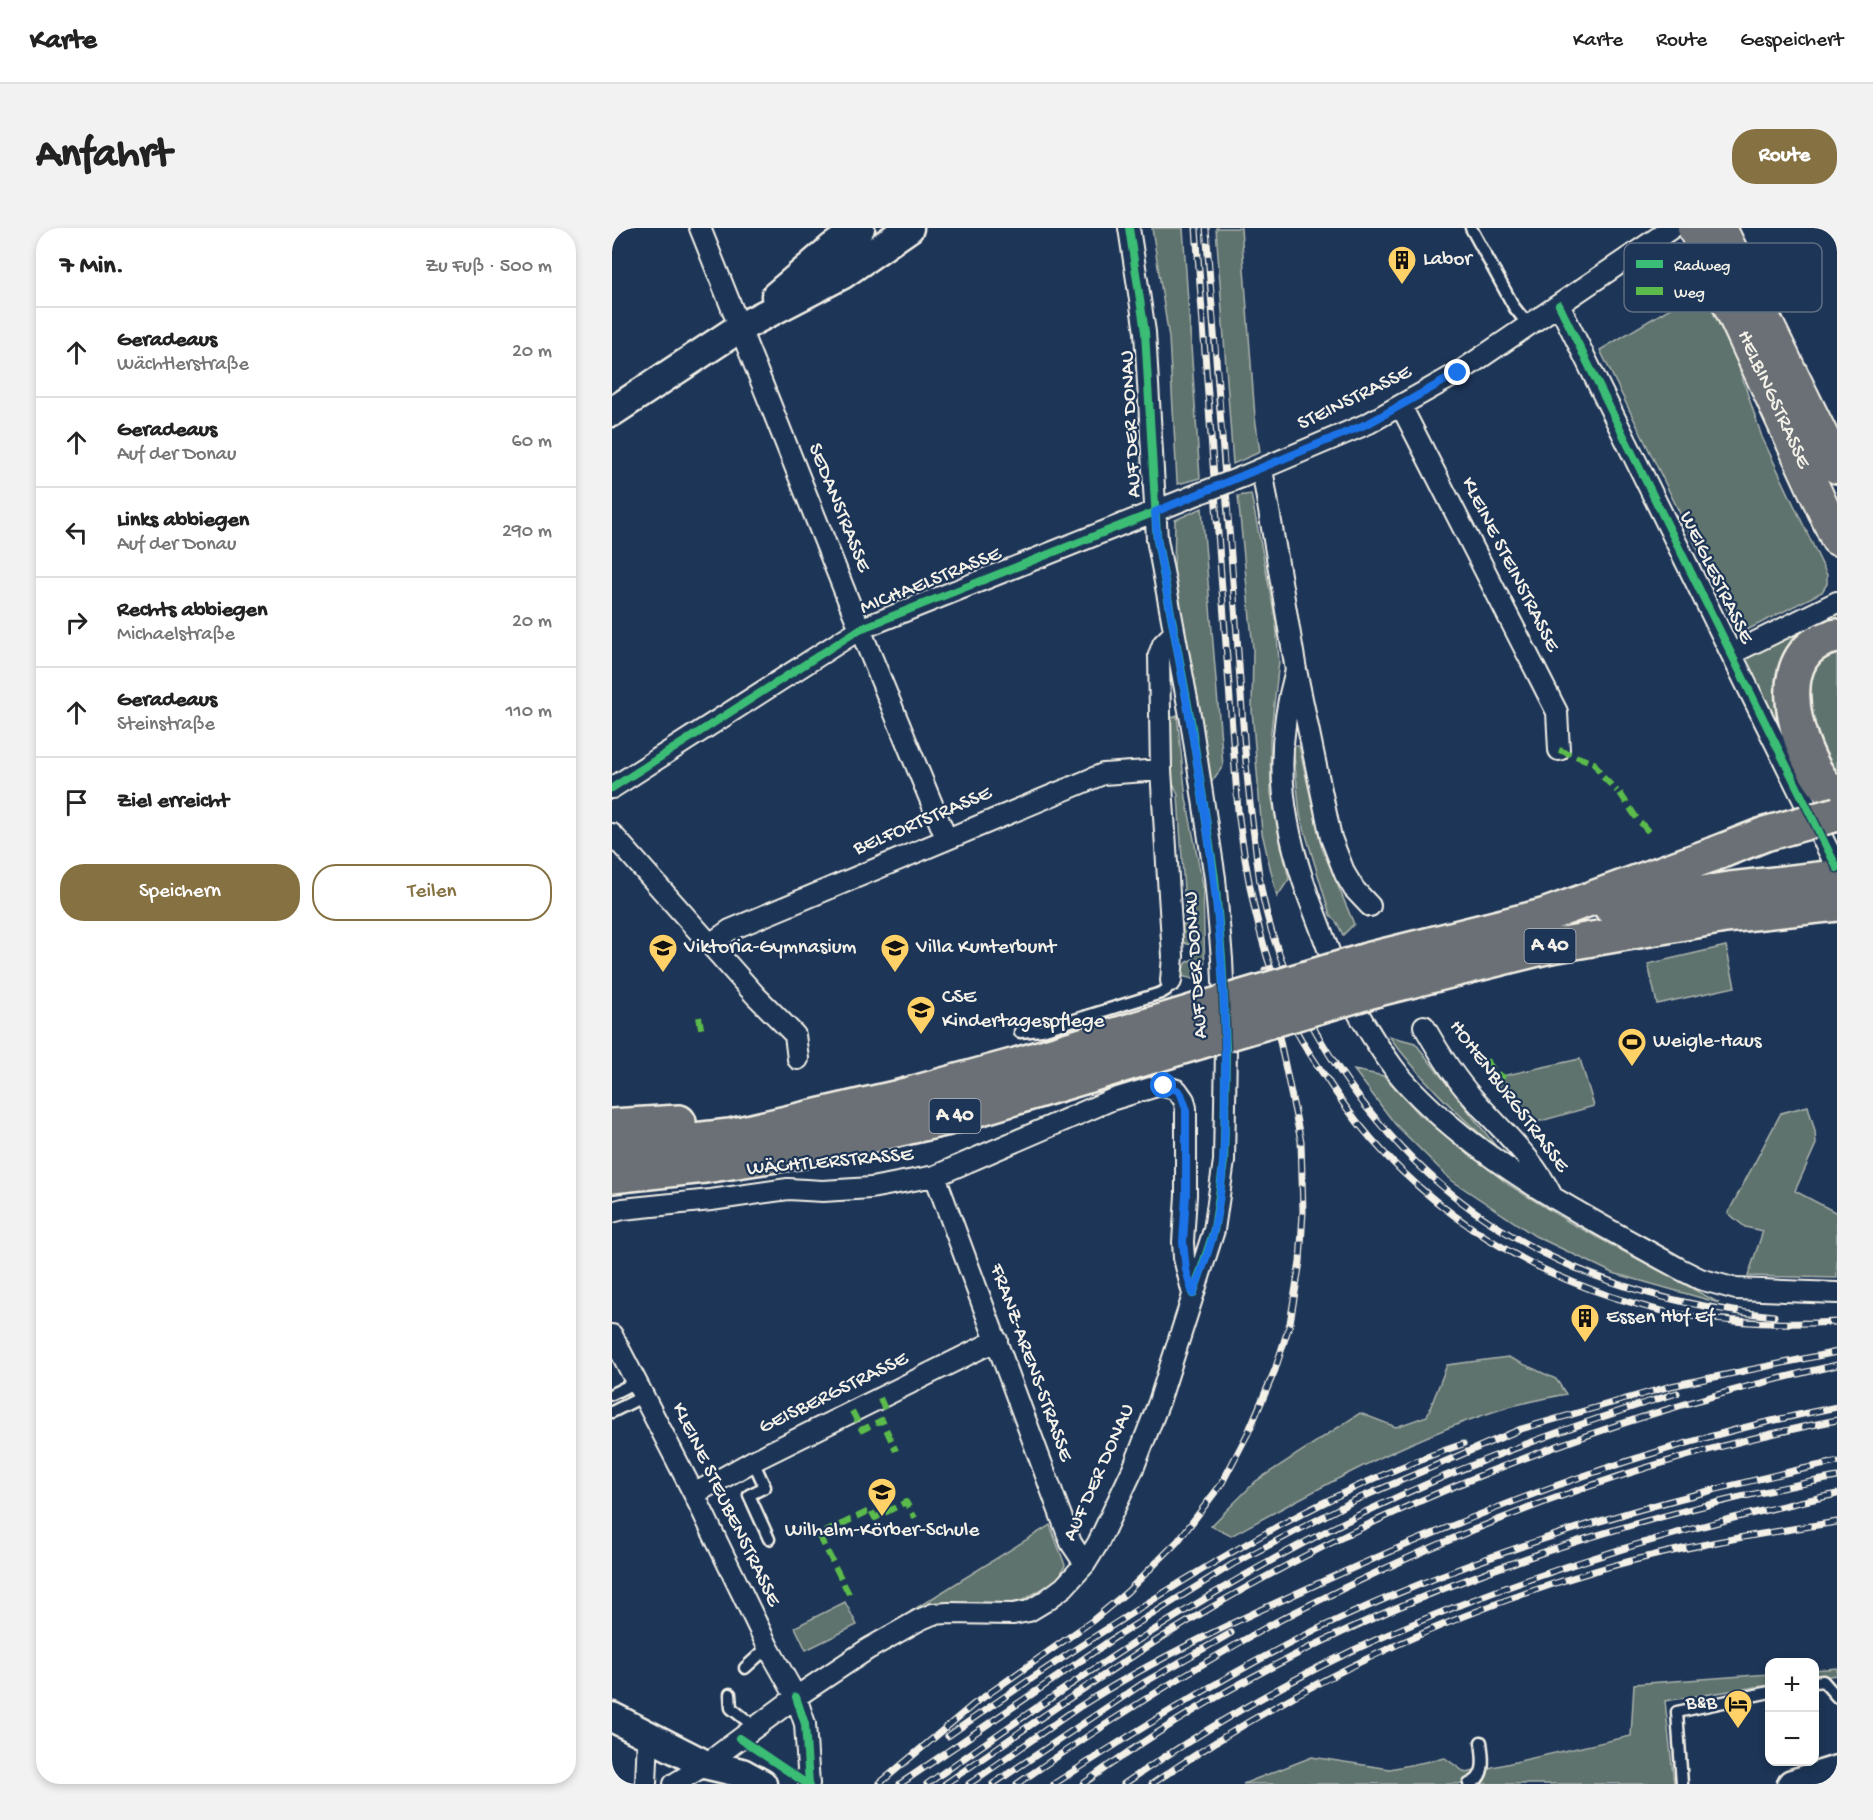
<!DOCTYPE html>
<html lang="de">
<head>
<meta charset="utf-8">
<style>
	:root { --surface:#fff; --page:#f2f2f2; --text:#222; --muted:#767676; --line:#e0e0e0; --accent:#857141 }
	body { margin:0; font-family:"Gochi Hand",sans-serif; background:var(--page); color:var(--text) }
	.controls { position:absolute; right:18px; bottom:18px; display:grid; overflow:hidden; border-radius:12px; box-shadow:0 3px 9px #0003 }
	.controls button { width:54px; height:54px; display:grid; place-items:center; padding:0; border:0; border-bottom:2px solid var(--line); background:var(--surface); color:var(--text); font:30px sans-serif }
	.stop { position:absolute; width:18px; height:18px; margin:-14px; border:4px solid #1a73e8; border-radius:50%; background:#fff }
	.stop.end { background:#1a73e8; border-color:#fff; box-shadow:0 2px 6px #0008 }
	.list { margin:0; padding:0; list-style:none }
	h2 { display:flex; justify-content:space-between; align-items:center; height:78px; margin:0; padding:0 24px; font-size:26px }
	h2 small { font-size:20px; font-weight:400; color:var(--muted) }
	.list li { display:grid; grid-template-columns:39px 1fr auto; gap:18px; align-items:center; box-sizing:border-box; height:90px; padding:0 24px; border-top:2px solid var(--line) }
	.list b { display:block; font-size:22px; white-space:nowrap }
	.list p { margin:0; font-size:20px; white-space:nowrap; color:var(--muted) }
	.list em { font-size:20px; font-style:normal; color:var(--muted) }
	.actions { display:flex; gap:12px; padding:18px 24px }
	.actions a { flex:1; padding:14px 0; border:2px solid var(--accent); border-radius:24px; text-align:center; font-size:21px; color:var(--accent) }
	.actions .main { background:var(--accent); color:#fff }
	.icon { flex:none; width:33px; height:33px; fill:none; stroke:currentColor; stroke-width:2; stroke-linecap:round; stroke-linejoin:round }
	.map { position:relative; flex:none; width:1225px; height:1556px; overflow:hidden; border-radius:24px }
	header { display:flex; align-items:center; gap:36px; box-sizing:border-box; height:84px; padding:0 30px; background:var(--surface); border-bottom:2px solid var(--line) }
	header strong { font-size:28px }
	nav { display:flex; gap:33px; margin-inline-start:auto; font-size:21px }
	.intro { display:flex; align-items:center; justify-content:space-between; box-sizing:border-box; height:144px; padding:0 36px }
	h1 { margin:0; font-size:42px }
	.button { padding:15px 27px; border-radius:24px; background:var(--accent); color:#fff; font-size:21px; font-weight:700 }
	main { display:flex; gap:36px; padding:0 36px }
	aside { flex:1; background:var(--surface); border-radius:24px; box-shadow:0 3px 9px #0003 }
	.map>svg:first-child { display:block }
	.green { fill:#5f736e; stroke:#aab2ab; stroke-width:1.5 }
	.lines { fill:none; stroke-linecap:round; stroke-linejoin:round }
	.lane-casing { stroke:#f4f1e8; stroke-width:15 }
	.street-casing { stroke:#f4f1e8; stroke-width:24 }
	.secondary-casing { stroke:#f4f1e8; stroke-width:33 }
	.primary-casing { stroke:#f4f1e8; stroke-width:36 }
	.highway-casing { stroke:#f4f1e8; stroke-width:38 }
	.lane { stroke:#1d3557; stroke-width:10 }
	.street { stroke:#1d3557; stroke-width:20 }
	.secondary { stroke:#1d3557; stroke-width:28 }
	.primary { stroke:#6b7074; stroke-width:32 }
	.highway { stroke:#6b7074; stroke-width:33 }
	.rail-casing { stroke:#f4f1e8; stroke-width:7 }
	.rail { stroke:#1d3557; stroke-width:4.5; stroke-dasharray:14; stroke-linecap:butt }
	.street-bridge-casing { stroke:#f4f1e8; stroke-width:24; stroke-linecap:butt }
	.highway-bridge-casing { stroke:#f4f1e8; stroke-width:38; stroke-linecap:butt }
	.street-bridge { stroke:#1d3557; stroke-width:20 }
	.highway-bridge { stroke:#6b7074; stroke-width:33 }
	.quiet { stroke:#5cbc4b; stroke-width:6; stroke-dasharray:12 6; stroke-linecap:butt }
	.cycleway-casing { stroke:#1d3557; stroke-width:11 }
	.cycleway { stroke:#3abd76; stroke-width:8 }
	.route { stroke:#1a73e8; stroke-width:8 }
	.labels { text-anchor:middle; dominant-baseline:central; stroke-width:4.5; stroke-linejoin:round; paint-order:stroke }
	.shield { fill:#1d3557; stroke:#b4b9bc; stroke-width:1.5 }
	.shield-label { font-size:20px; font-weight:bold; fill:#f4f1e8 }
	.poi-label { font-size:21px; fill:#f4f1e8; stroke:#1d3557; text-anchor:start }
	.street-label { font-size:21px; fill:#f4f1e8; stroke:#1d3557 }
	.key { fill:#1d3557; stroke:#5e6d82; stroke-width:1.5 }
	.key-label { font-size:16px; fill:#f4f1e8 }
</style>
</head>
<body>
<header>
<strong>Karte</strong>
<nav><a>Karte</a><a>Route</a><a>Gespeichert</a></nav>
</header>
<div class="intro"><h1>Anfahrt</h1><a class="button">Route</a></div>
<main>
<aside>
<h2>7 Min.<small>Zu Fuß · 500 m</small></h2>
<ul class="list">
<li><svg class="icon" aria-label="ahead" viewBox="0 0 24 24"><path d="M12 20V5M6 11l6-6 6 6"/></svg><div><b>Geradeaus</b><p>Wächtlerstraße</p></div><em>20 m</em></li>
<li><svg class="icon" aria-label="ahead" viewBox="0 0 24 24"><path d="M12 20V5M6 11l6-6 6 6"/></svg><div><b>Geradeaus</b><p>Auf der Donau</p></div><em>60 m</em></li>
<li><svg class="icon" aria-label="left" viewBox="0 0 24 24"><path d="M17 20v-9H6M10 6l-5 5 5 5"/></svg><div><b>Links abbiegen</b><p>Auf der Donau</p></div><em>290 m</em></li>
<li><svg class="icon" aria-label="right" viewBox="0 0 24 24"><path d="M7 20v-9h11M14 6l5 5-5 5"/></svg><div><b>Rechts abbiegen</b><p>Michaelstraße</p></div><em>20 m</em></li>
<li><svg class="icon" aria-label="ahead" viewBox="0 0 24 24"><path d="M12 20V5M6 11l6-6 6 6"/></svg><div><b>Geradeaus</b><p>Steinstraße</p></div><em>110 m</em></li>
<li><svg class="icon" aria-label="arrive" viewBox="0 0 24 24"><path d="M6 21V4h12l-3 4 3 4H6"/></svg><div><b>Ziel erreicht</b></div></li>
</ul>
<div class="actions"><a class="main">Speichern</a><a>Teilen</a></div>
</aside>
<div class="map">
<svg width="1225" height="1556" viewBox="0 0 1225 1556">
	<rect width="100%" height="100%" fill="#1d3557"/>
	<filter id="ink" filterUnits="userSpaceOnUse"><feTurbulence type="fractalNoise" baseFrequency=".0167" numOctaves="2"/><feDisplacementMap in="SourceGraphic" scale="12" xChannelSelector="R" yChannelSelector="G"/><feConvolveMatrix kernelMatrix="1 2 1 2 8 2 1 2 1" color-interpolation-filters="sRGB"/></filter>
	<g filter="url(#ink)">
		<path class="green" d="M540,0H571L588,250L566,256L565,253L557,110Z
			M604,0H629L643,189L648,224L621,236Z
			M1090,61L1125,134L1150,209L1215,347V356L1210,364L1127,406L988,122Z
			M639,266L664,394L667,433L658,512L659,565L667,609L677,651L665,669L650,605L640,482L641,421L626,268Z
			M590,280L611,538L598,556L562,347L563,292Z
			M1225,380V399L1185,423L1215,575L1200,580L1131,437L1133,424Z
			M1225,419V563L1189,473L1209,424Z
			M565,487L574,570L591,658L593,751L585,752L569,748C570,738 574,734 583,730V717L575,716L567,712V699L574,695L566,567L560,552L559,490Z
			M681,518H687L710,620L742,696L731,707L725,695L718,687L688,587Z
			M1114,718L1123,759L1045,776L1036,736Z
			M777,808L803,815L886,921C845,887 809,851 777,808Z
			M968,831L982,878L915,897L881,850Z
			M742,842L772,848L808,887L897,957L957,994L1107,1075L1001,1045L923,1008L839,952L783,896Z
			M1196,878L1203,903L1204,916L1183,963L1225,985V1050L1136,1048L1151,1003L1133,999L1116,985L1169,885Z
			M896,1129L944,1151L954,1166C936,1170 918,1173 900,1178C801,1207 709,1259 619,1308L599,1298L644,1253L748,1185L784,1199L815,1188L835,1137Z
			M438,1297L453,1337L446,1352L402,1377L335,1375L298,1384Z
			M233,1374L245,1397L194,1422L183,1399Z
			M1225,1440V1447L1203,1450L1202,1442Z
			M1157,1446V1457L1053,1473L1062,1556H631L700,1529L778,1541L833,1530L854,1545L1019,1508L1022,1456Z"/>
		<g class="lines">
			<g class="lane-casing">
				<path id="lane" d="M859,0L902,79L917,98
					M408,804L430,802L549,765L554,762L559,753
					M0,1166L24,1154
					M0,1184L32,1168
					M141,1233L153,1259L137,1267L157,1311
					M133,1440L156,1419
					M1202,1454L1211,1453L1225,1469
					M118,1466L119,1480L143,1499
					M857,1556C875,1550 871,1529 869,1514
					M1070,1556L1065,1484L1158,1464"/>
			</g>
			<g class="street-casing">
				<path id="street" d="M88,0L241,384L334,610
					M947,77L1225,640
					M789,178L945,484L947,522
					M650,241L684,442L719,610L733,646L742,661L758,678
					M630,249L757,195L846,145L1060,0
					M1121,425L1225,374
					M684,442C659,531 670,601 703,686C712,709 720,734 731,757C745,785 762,813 781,839C795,858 813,875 831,891C902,953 986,995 1068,1041L1088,1051L1124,1061L1225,1065
					M0,560L248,401L586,266
					M0,606L144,768L183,807L186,831
					M98,716L118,702L491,546L549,542
					M559,753L561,728L549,542L547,427L551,416L562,405
					M812,798C826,823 841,848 861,870C889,902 922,930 941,970
					M323,948L459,1315L473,1336
					M0,984L11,981L99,972L176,961L211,963L259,960L323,948L499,872L545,858H552L565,862L572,872L574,880V967L571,1014L572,1030L581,1066
					M0,1107L82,1266L156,1419L184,1469L193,1496L197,1556
					M82,1266L141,1233L385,1112
					M34,1556L36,1507
					M62,1556L90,1539L184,1469L256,1421L307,1392L321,1386L336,1385L401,1386L417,1383L432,1374L452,1359L473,1336L486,1315L521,1241L547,1174L602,1002L612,933L614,821L610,731L603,650L579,493L545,311L533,104L517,0"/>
			</g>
			<g class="secondary-casing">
				<path id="secondary" d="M164,68L220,20L248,0
					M0,184L129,99L231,46L297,0
					M0,1489L92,1536L130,1545L150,1556
					M1180,1556L1225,1542"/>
			</g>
			<g class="primary-casing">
				<g id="primary">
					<path id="s1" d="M1082,0L1225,311"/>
					<path d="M1108,0L1225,239"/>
				</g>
			</g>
			<g class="highway-casing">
				<path id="highway" d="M1225,408C1157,419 1181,510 1207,549C1212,557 1219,564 1225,571
					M998,678L1118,661L1225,649
					M755,732L931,688L1102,626
					M766,761L934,719L1113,688L1225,676
					M0,898L67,894
					M0,921L118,908L287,869L404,837L583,783
					M0,948L93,938L191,923L333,891L587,814"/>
			</g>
			<use href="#lane" class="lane"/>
			<use href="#street" class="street"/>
			<use href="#secondary" class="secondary"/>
			<use href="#primary" class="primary"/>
			<use href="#highway" class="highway"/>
			<g class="rail-casing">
				<path id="rail" d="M584,0L626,583C635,651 647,718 674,781C685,809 703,833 720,859C786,959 887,1032 1001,1069C1024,1076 1048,1084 1071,1087C1123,1095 1173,1097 1225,1094
					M594,0C604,127 614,254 623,380C629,459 632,538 643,615C645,633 647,652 651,670C664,732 692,788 726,840C831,997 978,1070 1162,1088
					M336,1508C413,1454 491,1402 571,1353C659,1300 752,1249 851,1216
					M268,1555L362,1476L480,1393L515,1364L566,1313L610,1255L636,1205L663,1142L678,1095L688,1034L691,984L689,913L653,742
					M288,1556L505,1408L621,1336L741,1273L909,1201L1059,1158L1225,1124
					M315,1556C454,1458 595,1360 749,1286C851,1237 957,1198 1065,1165
					M333,1556C407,1505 480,1453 557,1405C762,1278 990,1189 1225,1137
					M357,1556C394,1531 430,1504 467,1479C545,1429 630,1390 714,1352C878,1278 1047,1213 1225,1179
					M381,1556L533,1454L619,1405
					M405,1556C486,1500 569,1447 655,1399C680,1385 706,1373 732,1360C888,1284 1054,1225 1225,1192
					M442,1556C527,1501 613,1447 704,1402C829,1342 962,1297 1097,1263C1139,1253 1182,1242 1225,1234
					M471,1556C689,1396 961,1298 1225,1249
					M512,1556C593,1501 678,1450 768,1410C914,1346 1069,1299 1225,1266
					M540,1556C677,1461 829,1388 989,1341C1066,1319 1146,1306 1225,1294"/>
			</g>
			<use href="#rail" class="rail"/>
			<g class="street-bridge-casing">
				<path id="street-bridge" d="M586,266L630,249"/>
			</g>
			<g class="highway-bridge-casing">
				<path id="highway-bridge" d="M1102,626L1153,606L1225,586
					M583,783L755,732
					M587,814L766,761"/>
			</g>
			<use href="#street-bridge" class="street-bridge"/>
			<use href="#highway-bridge" class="highway-bridge"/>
			<path class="quiet" d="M947,522L982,535L991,549L1005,563
				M1008,565L1024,589L1040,608
				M87,789L90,805
				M874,832L884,845L893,850
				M268,1170L275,1186
				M240,1183L250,1202L270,1192L284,1223
				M237,1366L207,1307L259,1282L263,1290L294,1274L303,1290"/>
			<g class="cycleway-casing">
				<path id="cycleway" d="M517,0L533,104L545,311L579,493L603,650L610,731L614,821L612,933L602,1002L581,1066
					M947,77L1225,640
					M0,560L248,401L543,284
					M184,1469L193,1496L197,1556
					M127,1510L195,1556"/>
			</g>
			<use href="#cycleway" class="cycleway"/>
		</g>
	</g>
	<g class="lines" filter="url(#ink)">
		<path class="route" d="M552,858L565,862L569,866L574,880V967L571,1014L574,1042L581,1066C588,1045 598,1023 602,1001C612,955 613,908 613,861C617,675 578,493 545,311L543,284L757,195L846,145"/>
	</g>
	<defs>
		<g id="building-pin" transform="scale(1.5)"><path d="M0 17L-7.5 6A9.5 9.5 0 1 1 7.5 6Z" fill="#ffd166" stroke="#1d3557"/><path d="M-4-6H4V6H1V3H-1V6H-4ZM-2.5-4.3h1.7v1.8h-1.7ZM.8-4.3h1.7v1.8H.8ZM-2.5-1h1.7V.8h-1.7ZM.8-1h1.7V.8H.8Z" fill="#111"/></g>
		<g id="school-pin" transform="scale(1.5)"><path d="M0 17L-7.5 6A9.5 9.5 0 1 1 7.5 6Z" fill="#ffd166" stroke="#1d3557"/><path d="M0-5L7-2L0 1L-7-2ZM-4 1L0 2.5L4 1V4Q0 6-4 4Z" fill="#111"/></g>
		<g id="stadium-pin" transform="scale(1.5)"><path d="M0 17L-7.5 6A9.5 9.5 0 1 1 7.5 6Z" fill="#ffd166" stroke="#1d3557"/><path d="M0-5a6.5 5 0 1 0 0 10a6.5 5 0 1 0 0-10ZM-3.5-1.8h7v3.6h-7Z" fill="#111"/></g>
		<g id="hotel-pin" transform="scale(1.5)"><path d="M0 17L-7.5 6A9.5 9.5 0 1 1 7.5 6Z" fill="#ffd166" stroke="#1d3557"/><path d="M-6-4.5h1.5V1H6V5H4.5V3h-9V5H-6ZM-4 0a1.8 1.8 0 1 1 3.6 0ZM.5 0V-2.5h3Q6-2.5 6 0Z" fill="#111"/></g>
	</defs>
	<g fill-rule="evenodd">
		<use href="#building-pin" x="790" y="32"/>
		<use href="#school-pin" x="51" y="720"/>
		<use href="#school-pin" x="283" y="720"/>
		<use href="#school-pin" x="309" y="782"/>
		<use href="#stadium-pin" x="1020" y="814"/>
		<use href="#building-pin" x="973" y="1090"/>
		<use href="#school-pin" x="270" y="1264"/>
		<use href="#hotel-pin" x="1126" y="1476"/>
	</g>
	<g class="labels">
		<g class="shield">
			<rect x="912.5" y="701" width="51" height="34" rx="4.5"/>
			<rect x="317.5" y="871" width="51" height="34" rx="4.5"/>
		</g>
		<g class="shield-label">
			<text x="938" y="718">A 40</text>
			<text x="343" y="888">A 40</text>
		</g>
		<g class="poi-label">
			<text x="811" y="32">Labor</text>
			<text x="72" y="720">Viktoria-Gymnasium</text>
			<text x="304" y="720">Villa Kunterbunt</text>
			<text x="330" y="770">CSE<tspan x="330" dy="24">Kindertagespflege</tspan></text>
			<text x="1041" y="814">Weigle-Haus</text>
			<text x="994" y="1090">Essen Hbf Ef</text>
			<text x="270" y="1303" text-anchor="middle">Wilhelm-Körber-Schule</text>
			<text x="1105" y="1476" text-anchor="end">B&amp;B</text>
		</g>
		<g class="street-label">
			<text transform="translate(743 171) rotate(-26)">STEINSTRASSE</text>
			<text stroke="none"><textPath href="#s1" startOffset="189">HELBINGSTRASSE</textPath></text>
			<text transform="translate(520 196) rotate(-93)">AUF DER DONAU</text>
			<text transform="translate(226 280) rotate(68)">SEDANSTRASSE</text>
			<text transform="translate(897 337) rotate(63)">KLEINE STEINSTRASSE</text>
			<text transform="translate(1103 350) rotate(64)">WEIGLESTRASSE</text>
			<text transform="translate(319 354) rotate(-22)">MICHAELSTRASSE</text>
			<text transform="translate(311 594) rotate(-23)">BELFORTSTRASSE</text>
			<text transform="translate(585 737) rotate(-94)">AUF DER DONAU</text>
			<text transform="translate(896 869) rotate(53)">HOHENBURGSTRASSE</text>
			<text transform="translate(218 935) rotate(-5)">WÄCHTLERSTRASSE</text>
			<text transform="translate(418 1135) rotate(70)">FRANZ-ARENS-STRASSE</text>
			<text transform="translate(222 1166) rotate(-26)">GEISBERGSTRASSE</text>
			<text transform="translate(488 1245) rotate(-66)">AUF DER DONAU</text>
			<text transform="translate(113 1277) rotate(64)">KLEINE STEUBENSTRASSE</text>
		</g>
	</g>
	<rect x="1012" y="15" width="198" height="69" rx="9" class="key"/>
	<rect x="1024" y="32" width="27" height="8" fill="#3abd76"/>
	<rect x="1024" y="59" width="27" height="8" fill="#5cbc4b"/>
	<g class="key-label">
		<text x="1062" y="42">Radweg</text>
		<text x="1062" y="69">Weg</text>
	</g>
</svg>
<div class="controls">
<button>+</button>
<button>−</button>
</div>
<div class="stop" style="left:552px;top:858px"></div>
<div class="stop end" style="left:846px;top:145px"></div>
</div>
</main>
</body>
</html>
